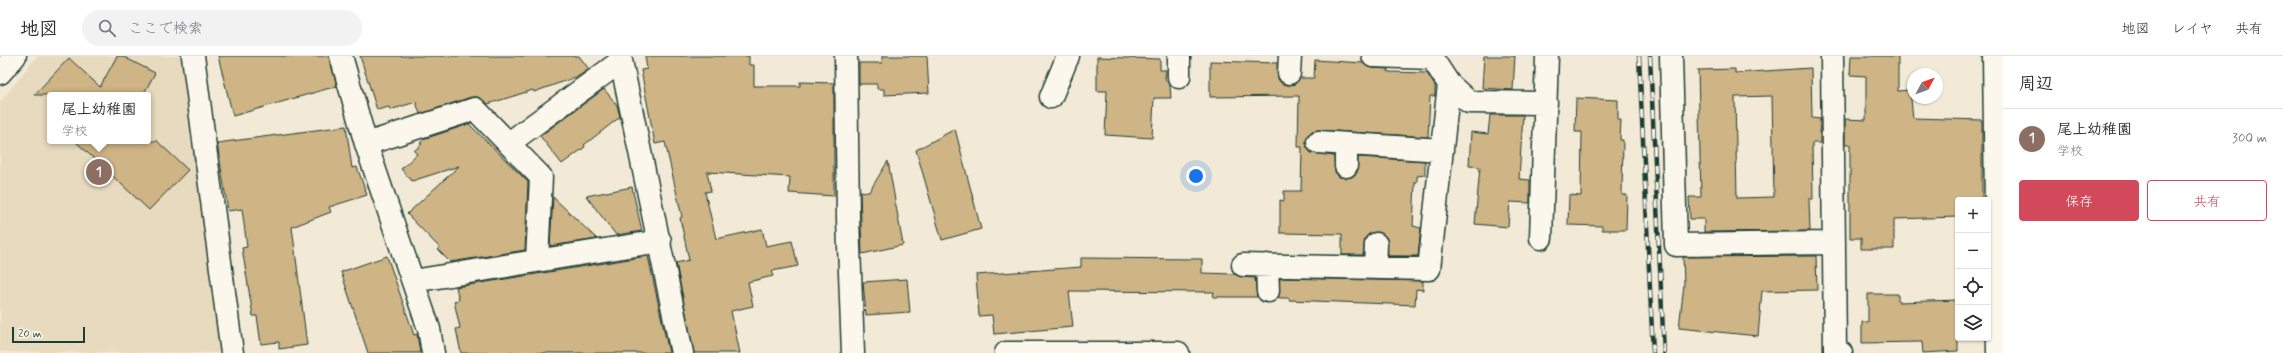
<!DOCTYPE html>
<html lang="ja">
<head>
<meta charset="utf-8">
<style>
	:root { --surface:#fff; --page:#f2f2f3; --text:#2b2b33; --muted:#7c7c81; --line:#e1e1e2; --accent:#d1495b }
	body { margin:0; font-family:Mynerve,"Klee One",sans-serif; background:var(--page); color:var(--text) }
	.controls { position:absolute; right:12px; bottom:12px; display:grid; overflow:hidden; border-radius:4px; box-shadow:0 1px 3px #0004 }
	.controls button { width:36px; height:36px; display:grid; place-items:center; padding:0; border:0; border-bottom:1px solid var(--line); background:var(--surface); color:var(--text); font:20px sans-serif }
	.compass { position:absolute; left:1907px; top:12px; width:36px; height:36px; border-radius:50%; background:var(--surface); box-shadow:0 1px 3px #0004; rotate:49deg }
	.scale { position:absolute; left:12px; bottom:10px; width:73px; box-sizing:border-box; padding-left:4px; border:2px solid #1f3d34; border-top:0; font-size:11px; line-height:14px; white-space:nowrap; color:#1f3d34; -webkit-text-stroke:3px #fbf7ec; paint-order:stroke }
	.you { position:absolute; left:1196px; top:120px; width:14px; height:14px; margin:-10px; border:3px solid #fff; border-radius:50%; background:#1a73e8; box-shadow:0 0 0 6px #1a73e833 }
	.badge { display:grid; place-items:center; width:26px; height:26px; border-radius:50%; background:var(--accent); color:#fff; font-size:13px; font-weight:700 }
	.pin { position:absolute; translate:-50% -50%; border:2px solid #fff; box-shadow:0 1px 4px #0006 }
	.popup { position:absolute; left:47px; top:36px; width:104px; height:52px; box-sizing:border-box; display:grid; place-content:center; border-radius:4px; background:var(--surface); filter:drop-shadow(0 1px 3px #0005); font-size:13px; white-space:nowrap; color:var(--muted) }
	.popup b { font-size:15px; color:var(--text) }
	.popup::after { content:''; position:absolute; left:50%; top:100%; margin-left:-8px; border:8px solid transparent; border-top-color:var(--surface) }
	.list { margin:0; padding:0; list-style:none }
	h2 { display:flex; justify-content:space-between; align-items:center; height:52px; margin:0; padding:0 16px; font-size:17px }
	h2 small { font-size:13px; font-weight:400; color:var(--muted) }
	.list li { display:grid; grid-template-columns:26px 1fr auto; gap:12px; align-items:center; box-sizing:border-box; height:60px; padding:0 16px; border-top:1px solid var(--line) }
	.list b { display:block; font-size:15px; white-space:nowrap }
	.list p { margin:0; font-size:13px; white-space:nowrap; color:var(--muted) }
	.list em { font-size:13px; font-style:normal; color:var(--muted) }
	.actions { display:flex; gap:8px; padding:12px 16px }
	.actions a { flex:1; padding:9px 0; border:1px solid var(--accent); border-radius:4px; text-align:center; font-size:14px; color:var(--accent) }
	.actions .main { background:var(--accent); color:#fff }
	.icon { flex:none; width:22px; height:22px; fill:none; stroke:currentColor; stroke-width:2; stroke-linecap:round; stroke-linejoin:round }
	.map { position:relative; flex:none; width:2003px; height:297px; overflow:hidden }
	header { display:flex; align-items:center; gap:24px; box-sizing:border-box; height:56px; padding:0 20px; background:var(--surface); border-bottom:1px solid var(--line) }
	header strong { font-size:19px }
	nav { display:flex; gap:22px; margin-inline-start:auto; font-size:14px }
	.search { width:280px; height:36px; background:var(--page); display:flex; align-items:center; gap:10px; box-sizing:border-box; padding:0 14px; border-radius:22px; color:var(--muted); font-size:15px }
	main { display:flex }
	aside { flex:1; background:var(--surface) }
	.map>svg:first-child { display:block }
	.built { fill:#e8dabe; fill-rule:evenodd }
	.building { fill:#cfb485; stroke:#1f3d34; fill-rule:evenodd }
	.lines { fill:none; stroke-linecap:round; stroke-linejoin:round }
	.minor-casing { stroke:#1f3d34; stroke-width:25 }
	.major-casing { stroke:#1f3d34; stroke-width:25 }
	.minor { stroke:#fbf7ec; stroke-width:22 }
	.major { stroke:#fbf7ec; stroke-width:22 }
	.rail-casing { stroke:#1f3d34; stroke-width:4.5 }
	.rail { stroke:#fbf7ec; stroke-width:3; stroke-dasharray:9; stroke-linecap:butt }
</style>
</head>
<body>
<header>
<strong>地図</strong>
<div class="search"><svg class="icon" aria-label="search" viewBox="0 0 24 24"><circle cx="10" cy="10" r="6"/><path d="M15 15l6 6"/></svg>ここで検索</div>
<nav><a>地図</a><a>レイヤ</a><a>共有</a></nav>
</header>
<main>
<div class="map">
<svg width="2003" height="297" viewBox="0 0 2003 297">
	<rect width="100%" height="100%" fill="#f2ead7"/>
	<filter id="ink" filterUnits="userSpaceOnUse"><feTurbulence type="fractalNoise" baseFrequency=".025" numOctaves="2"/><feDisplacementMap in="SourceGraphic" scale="8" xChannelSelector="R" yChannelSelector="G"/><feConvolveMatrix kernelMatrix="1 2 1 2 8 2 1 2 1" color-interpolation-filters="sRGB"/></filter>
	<g filter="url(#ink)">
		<path class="built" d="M37,0H185L221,297L0,296V46ZM50,39H148V85H50Z"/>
		<path class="building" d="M117,0H122L155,17L143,39H34L69,2L100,31Z
			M218,0H329L337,30L233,60Z
			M360,0H579L589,13L579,20L534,36L533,34L488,48L478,41H471L420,58L416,46L390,54L389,51L377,54Z
			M645,0H749V9H754V30H800V26L834,27V140L789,137L790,121L707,116L711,135L705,136L716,183L762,173L766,190L792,185L798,210L772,215L773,220L748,226L753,250L731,255L740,297H694L676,207L689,204L680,162L682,161L665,86L655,88L641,14L647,13Z
			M882,0H927L929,37L884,39V33H877V28H859V7H882Z
			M1484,0H1515L1513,34L1482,32Z
			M1851,0H1898V35L1910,34L1913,62L1982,64V144H1958V161L1894,163V193H1861V182H1850V88H1845V63L1866,64V20L1850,19Z
			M1097,1L1160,3V14H1166L1165,23L1170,30L1171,42H1154L1152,82L1105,79L1107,35H1097Z
			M1315,4L1363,7L1372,12L1388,13V16L1427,17L1435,30V40H1430L1428,81L1319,74L1312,75L1306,85L1307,92L1311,97L1334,100L1335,116L1339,121L1346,122L1352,121L1357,117L1358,101L1425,105V119L1417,120V126H1415L1413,170L1421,172L1418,200H1388L1387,183L1383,178L1377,176L1371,177L1365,182L1363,199H1342V178L1280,177V144L1284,145V135H1301L1302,91H1298L1299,40L1210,41V5L1277,7L1278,23L1282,28L1289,29L1295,28L1300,22H1314Z
			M1811,12L1812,62L1820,63V87H1812L1813,143H1809L1810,175L1704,176V163H1690L1689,141H1701L1698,14L1735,13V17ZM1772,40L1774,141L1737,142L1735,41Z
			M604,33L617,49L620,61L584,89L585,91L562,108L540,80Z
			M1576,42L1618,44V64H1621L1620,84H1623L1622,139H1627L1626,174H1602V170L1568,169L1569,139L1581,140L1582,76H1575Z
			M1490,59H1523L1519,123L1530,124V147L1510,146L1508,171L1475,168L1480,111L1469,110L1471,76L1488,78Z
			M469,68L528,126L525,194L450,206L438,194L440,192L407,158L459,110L412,125L401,113L417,98L414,95L422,88L420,87L424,83Z
			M346,70L352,112L357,111L367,139L329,151L331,156L292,171L307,289L279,293V286L261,288L257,260H253L242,192L247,191L242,153L228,155L217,87Z
			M955,73L981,173L942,184L916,94Z
			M75,85H157L188,114L149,154Z
			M888,105L903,189L862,198L860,135L869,136Z
			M632,131L642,175L616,179L586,140Z
			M553,141L597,183L550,190Z
			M387,200L414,279L417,278L420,297H368L341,216Z
			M648,200L669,297H461L456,273L460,272L454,245L459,244L456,231Z
			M1816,200L1817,234L1762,235L1758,280L1679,272L1684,228L1683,201Z
			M1081,202L1202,203V217L1235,218L1242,221L1255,222L1257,241H1213L1214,236L1069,235L1073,271L994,278L992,259L979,260L976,219L1081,211Z
			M1280,222L1423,225V234L1416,233L1415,249L1289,244V242H1278Z
			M907,223L910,256L866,259L863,226Z
			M1868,238H1898V246L1958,244V295L1923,297L1922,286L1862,287V266H1868Z"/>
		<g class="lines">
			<g class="minor-casing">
				<path id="minor" d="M193,0L232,297
					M341,0L366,88L429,273L433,297
					M620,0L682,297
					M846,0L848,163L853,297
					M1373,0L1432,2L1449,28L1469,46L1546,47
					M1671,0L1676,189L1834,187
					M1832,0L1835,294L1841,297
					M1994,0L1998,297
					M0,17L15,0
					M1289,17L1290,0
					M1179,21V0
					M1051,41L1068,0
					M1318,86L1442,94
					M509,87L621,5
					M366,88L475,53L541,121L537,205
					M1346,110V88
					M1541,182L1547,0
					M1243,209L1429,213L1449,28
					M1267,209L1268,235
					M1375,211L1376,188
					M413,225L660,185"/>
			</g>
			<g class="major-casing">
				<path id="major" d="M1006,297H1178"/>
			</g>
			<use href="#minor" class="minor"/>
			<use href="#major" class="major"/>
			<g class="rail-casing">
				<path id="rail" d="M1639,0L1653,297
					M1650,0L1664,297"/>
			</g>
			<use href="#rail" class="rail"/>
		</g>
	</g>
</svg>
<div class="controls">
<button>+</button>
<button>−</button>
<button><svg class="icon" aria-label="locate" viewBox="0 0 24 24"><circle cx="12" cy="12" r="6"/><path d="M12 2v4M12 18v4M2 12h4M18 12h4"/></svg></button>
<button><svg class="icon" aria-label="layers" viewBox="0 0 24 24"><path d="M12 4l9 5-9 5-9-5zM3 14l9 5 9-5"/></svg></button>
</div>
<svg class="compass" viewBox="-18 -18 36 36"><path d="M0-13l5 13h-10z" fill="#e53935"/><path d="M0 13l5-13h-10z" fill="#7c7c81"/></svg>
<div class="scale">20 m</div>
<div class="you"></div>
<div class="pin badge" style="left:99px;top:116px;background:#8d6e63">1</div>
<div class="popup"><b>尾上幼稚園</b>学校</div>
</div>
<aside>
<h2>周辺<small></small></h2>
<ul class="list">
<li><span class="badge" style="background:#8d6e63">1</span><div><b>尾上幼稚園</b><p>学校</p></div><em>300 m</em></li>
</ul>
<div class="actions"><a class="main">保存</a><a>共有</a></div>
</aside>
</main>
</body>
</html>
